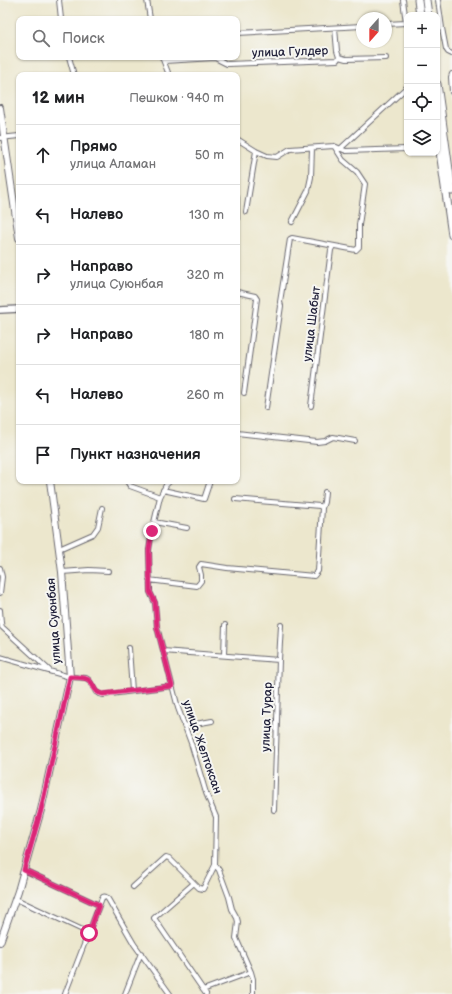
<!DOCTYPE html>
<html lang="ru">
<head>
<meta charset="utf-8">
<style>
	:root { --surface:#fff; --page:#f6f6f6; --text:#202124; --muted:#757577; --line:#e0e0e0 }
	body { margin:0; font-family:"Balsamiq Sans",sans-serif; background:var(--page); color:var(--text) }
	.controls { position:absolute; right:12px; top:12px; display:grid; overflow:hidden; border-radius:8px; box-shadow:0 1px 3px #0004 }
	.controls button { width:36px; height:36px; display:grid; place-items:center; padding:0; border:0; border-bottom:1px solid var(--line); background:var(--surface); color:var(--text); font:20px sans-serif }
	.compass { position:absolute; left:356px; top:12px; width:36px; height:36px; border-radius:50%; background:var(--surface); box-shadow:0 1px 3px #0004; rotate:201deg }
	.stop { position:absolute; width:12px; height:12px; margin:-9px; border:3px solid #db2777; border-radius:50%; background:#fff }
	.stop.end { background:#db2777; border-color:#fff; box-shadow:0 1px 4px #0008 }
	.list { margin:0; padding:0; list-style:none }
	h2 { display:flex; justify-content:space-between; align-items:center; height:52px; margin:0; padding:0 16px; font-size:17px }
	h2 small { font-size:13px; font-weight:400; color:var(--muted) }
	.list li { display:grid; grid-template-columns:26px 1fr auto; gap:12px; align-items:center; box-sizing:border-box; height:60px; padding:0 16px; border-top:1px solid var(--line) }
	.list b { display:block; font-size:15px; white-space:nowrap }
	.list p { margin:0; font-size:13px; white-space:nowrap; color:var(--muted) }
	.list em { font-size:13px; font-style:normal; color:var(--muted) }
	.icon { flex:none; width:22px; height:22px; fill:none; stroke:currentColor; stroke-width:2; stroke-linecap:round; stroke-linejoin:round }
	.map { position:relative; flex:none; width:452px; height:994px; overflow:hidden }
	.search { position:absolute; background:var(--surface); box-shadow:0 1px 3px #0004; left:16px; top:16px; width:224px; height:44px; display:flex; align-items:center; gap:10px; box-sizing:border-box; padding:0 14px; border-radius:8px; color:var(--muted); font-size:15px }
	.panel { position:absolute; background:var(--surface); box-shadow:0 1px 3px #0004; left:16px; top:72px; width:224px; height:412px; border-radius:8px }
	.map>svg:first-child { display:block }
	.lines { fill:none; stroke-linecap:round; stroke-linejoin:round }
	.minor-casing { stroke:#69676e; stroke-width:6 }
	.tertiary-casing { stroke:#69676e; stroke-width:8 }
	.secondary-casing { stroke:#69676e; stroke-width:8 }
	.trunk-casing { stroke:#69676e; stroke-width:9 }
	.minor { stroke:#fff; stroke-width:4 }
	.tertiary { stroke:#fff; stroke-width:5.5 }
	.secondary { stroke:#fff; stroke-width:6 }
	.trunk { stroke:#fff; stroke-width:7 }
	.route { stroke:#db2777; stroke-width:5 }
	.labels { text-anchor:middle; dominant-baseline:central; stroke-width:4; stroke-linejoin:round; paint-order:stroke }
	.street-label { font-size:12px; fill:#22223b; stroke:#f6f6f2 }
</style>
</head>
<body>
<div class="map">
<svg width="452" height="994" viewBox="0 0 452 994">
	<rect width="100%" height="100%" fill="#f6f6f2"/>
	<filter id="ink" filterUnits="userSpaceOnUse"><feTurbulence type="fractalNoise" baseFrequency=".025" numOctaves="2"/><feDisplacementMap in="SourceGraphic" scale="8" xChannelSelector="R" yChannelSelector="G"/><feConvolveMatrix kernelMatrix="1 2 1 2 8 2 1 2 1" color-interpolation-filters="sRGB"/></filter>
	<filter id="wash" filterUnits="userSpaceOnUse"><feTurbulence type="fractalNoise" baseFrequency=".012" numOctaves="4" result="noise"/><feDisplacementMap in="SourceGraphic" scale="16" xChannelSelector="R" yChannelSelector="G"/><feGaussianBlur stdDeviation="0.9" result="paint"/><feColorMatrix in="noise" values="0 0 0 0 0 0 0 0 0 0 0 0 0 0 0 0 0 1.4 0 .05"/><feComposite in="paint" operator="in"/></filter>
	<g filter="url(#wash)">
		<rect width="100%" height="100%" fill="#ece7cd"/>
	</g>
	<g filter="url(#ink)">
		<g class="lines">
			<g class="minor-casing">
				<path id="minor" d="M59,0L61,19
					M147,0L150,19
					M438,0L442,28L446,49L448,52L452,54
					M386,24L406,23L403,0
					M237,33L362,26
					M69,57L74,75
					M162,57L169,75
					M339,57L346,59L386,58
					M164,61L215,58L227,64L337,60L339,57L337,51L335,28
					M452,74L451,77L452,92
					M0,138L19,136
					M237,139L256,151L267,156L277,157L290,149L334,146L346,151L407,149
					M340,149L407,87
					M246,212L256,151
					M292,222L308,191L311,177L312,148
					M237,226V198
					M237,292L255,296L257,299L244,393
					M311,406L331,250L333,246
					M266,408L281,306L280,302L290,239L292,238L356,250L359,247V225L365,184L357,172L343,160L334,146
					M237,433L317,442L325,441L333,437L355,441
					M128,481V483L130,486L160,497
					M170,481L166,485L160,497L152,531L149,550L150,592L155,603L157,627L178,708L191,743L206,793L216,817L215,865L219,870L229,897L232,909L237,918L238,922L236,938L251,972L253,979V994
					M163,490L204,499L210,481
					M322,508L324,502L325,492
					M154,522L187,528
					M59,549L93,534L98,527L102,508
					M0,568L2,577L0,593
					M62,572L89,570L108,571
					M149,580L197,586L201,581V575L199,567L201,564L227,568L314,576L318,571L322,508L320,506L235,499
					M0,610L1,623L2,627L49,670
					M129,648L132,691
					M163,651L279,660
					M224,655L225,625
					M0,657L70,677L86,678L89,680L96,692L100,694L103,695L172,686
					M184,726L212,721
					M274,810L279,660L281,625
					M24,870L99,905
					M194,883L154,918L206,994
					M133,887L166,857L169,858L199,888L203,889L215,865
					M16,899L89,933
					M203,990L251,972
					M65,994L102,898C104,895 106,897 108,899L134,944L170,994
					M125,994L141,953"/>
			</g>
			<g class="tertiary-casing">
				<path id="tertiary" d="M0,310L19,309"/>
			</g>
			<g class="secondary-casing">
				<path id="secondary" d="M0,108L19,238
					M0,942L18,891L41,810L70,677L62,572L50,481"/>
			</g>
			<g class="trunk-casing">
				<path id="trunk" d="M418,0L420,15
					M426,0L428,15
					M437,84L452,191
					M437,131L452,235"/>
			</g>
			<use href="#minor" class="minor"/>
			<use href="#tertiary" class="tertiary"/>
			<use href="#secondary" class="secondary"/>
			<use href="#trunk" class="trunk"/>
		</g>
	</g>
	<g class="lines" filter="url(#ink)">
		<path class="route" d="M89,933L99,905L24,870L41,810L70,677C75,677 82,677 87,679C95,682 92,693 103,694L172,686L157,627L155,602L150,592L149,550L152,531"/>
	</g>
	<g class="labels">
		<g class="street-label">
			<text transform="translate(290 52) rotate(-2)">улица Гулдер</text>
			<text transform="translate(312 324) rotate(-83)">улица Шабыт</text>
			<text transform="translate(54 621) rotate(-94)">улица Суюнбая</text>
			<text transform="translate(267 717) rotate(-88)">улица Турар</text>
			<text transform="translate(202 747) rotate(71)">улица Желтоксан</text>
		</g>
	</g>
</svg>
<div class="controls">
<button>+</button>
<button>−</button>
<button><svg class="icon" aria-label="locate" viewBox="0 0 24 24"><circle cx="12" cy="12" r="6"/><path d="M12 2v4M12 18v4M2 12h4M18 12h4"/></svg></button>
<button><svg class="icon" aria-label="layers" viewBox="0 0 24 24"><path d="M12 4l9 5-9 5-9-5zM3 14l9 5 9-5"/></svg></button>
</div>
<svg class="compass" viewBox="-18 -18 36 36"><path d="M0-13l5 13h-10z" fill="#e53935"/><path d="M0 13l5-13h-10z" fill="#757577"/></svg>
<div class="stop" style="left:89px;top:933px"></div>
<div class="stop end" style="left:152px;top:531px"></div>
<div class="search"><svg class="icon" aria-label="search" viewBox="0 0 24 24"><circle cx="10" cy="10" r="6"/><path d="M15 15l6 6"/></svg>Поиск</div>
<section class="panel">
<h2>12 мин<small>Пешком · 940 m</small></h2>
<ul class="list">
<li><svg class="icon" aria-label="ahead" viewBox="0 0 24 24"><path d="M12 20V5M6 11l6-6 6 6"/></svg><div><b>Прямо</b><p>улица Аламан</p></div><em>50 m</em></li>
<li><svg class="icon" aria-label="left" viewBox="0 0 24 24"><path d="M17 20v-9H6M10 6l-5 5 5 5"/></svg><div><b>Налево</b></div><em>130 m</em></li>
<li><svg class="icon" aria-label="right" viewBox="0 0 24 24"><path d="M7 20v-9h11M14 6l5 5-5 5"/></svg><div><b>Направо</b><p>улица Суюнбая</p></div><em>320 m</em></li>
<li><svg class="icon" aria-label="right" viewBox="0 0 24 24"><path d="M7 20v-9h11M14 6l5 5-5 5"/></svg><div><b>Направо</b></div><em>180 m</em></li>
<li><svg class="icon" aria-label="left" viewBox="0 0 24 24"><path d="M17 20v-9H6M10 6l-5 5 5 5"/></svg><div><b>Налево</b></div><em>260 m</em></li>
<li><svg class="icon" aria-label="arrive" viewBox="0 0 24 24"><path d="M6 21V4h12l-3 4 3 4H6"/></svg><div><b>Пункт назначения</b></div></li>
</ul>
</section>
</div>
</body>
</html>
